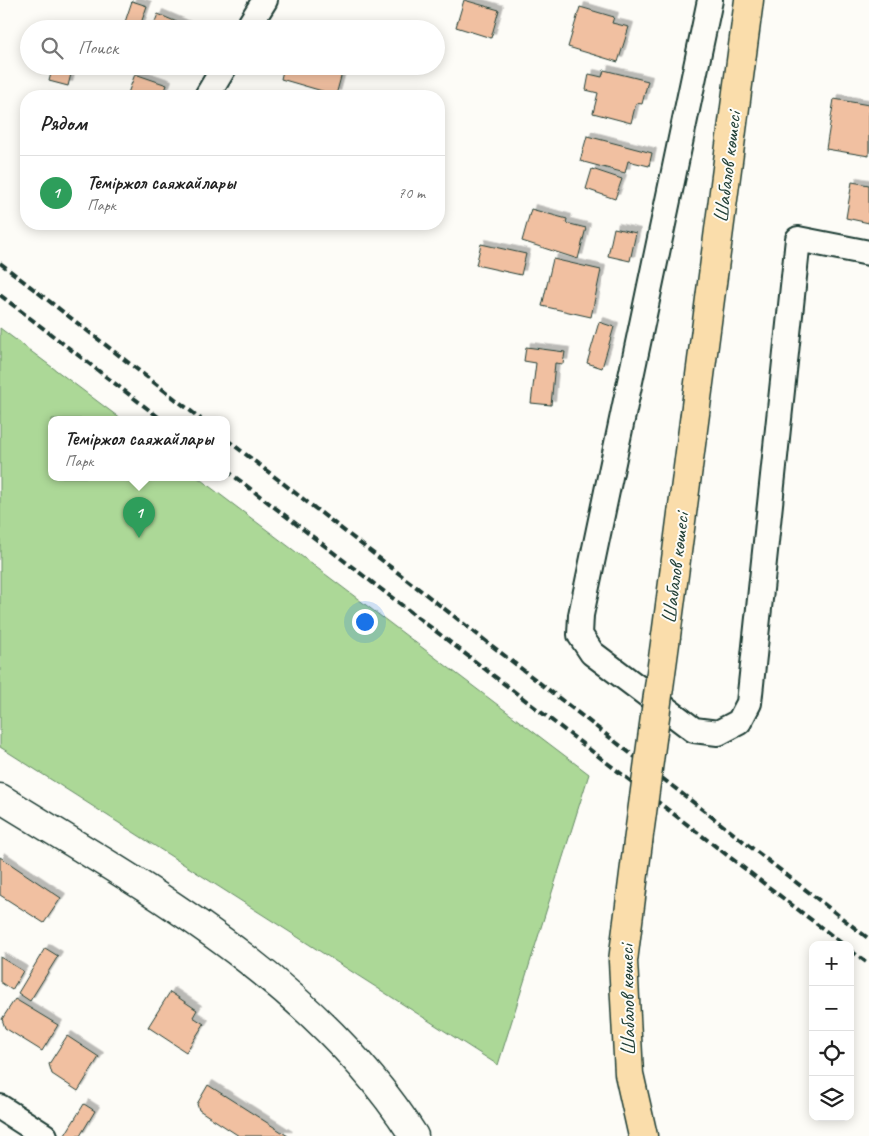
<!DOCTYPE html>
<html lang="ru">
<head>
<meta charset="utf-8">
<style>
	:root { --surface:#fff; --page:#f2f2f2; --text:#222; --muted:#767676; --line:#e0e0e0; --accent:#1f6fb2 }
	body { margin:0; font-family:Caveat,sans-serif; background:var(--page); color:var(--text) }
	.controls { position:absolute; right:15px; bottom:15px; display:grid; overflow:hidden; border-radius:10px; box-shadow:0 2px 12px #0003 }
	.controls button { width:45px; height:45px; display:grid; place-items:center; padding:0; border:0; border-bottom:1px solid var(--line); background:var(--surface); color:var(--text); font:25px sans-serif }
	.you { position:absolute; left:364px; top:621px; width:18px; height:18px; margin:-12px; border:4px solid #fff; border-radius:50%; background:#1a73e8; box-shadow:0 0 0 8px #1a73e833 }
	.badge { display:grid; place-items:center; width:32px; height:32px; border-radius:50%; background:var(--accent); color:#fff; font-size:16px; font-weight:700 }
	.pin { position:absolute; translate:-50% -41px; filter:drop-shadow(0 1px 2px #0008) }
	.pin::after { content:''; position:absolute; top:26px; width:18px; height:15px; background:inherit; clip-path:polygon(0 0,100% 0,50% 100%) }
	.popup { position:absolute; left:48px; top:416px; width:182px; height:65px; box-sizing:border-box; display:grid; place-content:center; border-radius:10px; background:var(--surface); filter:drop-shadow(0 1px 4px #0005); font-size:16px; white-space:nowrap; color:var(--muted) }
	.popup b { font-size:19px; color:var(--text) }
	.popup::after { content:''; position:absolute; left:50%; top:100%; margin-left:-10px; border:10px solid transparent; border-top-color:var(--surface) }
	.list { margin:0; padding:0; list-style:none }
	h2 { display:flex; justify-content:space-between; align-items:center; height:65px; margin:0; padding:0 20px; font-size:21px }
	h2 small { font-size:16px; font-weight:400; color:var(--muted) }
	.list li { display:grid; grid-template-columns:32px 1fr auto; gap:15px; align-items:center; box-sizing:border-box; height:75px; padding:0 20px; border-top:1px solid var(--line) }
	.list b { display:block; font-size:19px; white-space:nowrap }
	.list p { margin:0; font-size:16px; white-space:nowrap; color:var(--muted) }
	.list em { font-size:16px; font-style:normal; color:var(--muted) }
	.icon { flex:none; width:28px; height:28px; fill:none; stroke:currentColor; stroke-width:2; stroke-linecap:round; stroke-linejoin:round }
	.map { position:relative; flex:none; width:869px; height:1136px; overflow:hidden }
	.search { position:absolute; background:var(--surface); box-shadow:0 2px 12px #0003; left:20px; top:20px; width:425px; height:55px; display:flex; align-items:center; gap:12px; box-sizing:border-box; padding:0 18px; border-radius:28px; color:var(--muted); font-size:19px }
	.panel { position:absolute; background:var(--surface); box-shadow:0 2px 12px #0003; left:20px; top:90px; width:425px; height:140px; border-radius:20px }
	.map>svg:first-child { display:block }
	.green { fill:#acd897; stroke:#668a66 }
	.building { fill:#f1c0a1; stroke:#1f3d34; filter:url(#shadow) }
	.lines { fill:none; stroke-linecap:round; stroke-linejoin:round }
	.minor-casing { stroke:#1f3d34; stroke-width:28 }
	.secondary-casing { stroke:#1f3d34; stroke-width:31 }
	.primary-casing { stroke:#1f3d34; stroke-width:31 }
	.minor { stroke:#fdfcf7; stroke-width:24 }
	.secondary { stroke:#fdfcf7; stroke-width:28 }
	.primary { stroke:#faddab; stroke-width:28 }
	.rail { stroke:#1f3d34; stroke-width:4; stroke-dasharray:8 4; stroke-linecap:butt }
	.primary-bridge-casing { stroke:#1f3d34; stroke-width:31; stroke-linecap:butt }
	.primary-bridge { stroke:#faddab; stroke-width:28 }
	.labels { text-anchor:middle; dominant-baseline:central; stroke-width:4; stroke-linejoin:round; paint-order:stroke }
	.street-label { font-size:21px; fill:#1f3d34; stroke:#fdfcf7 }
</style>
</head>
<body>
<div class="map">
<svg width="869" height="1136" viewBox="0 0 869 1136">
	<defs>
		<filter id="shadow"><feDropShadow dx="4.5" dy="-4.5" stdDeviation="0" flood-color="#0004"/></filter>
	</defs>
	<rect width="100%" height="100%" fill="#fdfcf7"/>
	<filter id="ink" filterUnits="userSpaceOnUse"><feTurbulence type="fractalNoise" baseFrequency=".02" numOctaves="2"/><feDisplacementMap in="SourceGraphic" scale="10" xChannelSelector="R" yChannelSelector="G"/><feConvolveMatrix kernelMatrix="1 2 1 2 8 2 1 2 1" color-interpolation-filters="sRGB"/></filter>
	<g filter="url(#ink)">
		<path class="green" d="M0,328L121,419H52V477H197L589,774L498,1065L0,747Z"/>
		<path class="building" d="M464,0L499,10L491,38L456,27Z
			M132,1L147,6L139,29L124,25Z
			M580,7L614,17L612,23L629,27L618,62L568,47Z
			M158,14L193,29H152Z
			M53,66H73L68,86L49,81Z
			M284,66H344L336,95L281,79Z
			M604,70L648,81L642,104L636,103L631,123L593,113L598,93L586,90L589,74L602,77Z
			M135,74L167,85L163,96H127Z
			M834,99L869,105V156L826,149Z
			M587,136L652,153L649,166L628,161L625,173L580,161Z
			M592,169L622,179L615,199L586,189Z
			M852,182L869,185V223L846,218Z
			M531,209L567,219L566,223L586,228L578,259L522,241Z
			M614,228L636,233L630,261L608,256Z
			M481,244L526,254L521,275L476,265Z
			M553,259L601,270L591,317L542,306Z
			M599,322L614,327L602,368L587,363Z
			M526,347L565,352L563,364L555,363L551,405L531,403L536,363L524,361Z
			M0,857L61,898L44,923L0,895Z
			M45,948L58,956L30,1001L18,993Z
			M0,957L23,971L12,990L0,982Z
			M170,992L197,1010L193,1017L204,1024L186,1052L148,1027Z
			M15,999L58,1025L42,1051L5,1028L2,1019Z
			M67,1036L99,1057L78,1091L52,1074L49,1064Z
			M208,1085L288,1136H239L199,1110L197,1104Z
			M84,1104L95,1111L80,1136H68L65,1135Z"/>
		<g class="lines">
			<g class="minor-casing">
				<path id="minor" d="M710,0L581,615L580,635L592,653L694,730L718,733L739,722L749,703L798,239L869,253
					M247,29L265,0
					M207,96L225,66
					M0,1107L45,1136"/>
			</g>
			<g class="secondary-casing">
				<path id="secondary" d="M0,798C151,891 316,982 414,1136"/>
			</g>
			<g class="primary-casing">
				<path id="primary" d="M666,636L749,0
					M638,842L623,961L629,1074L643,1136"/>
			</g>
			<use href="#minor" class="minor"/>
			<use href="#secondary" class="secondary"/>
			<use href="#primary" class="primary"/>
			<path class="rail" d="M0,263L201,419
				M0,295L161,419
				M226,439L869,939
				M226,470L844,945
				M850,950L869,964"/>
			<g class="primary-bridge-casing">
				<path id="primary-bridge" d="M638,842L666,636"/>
			</g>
			<use href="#primary-bridge" class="primary-bridge"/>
		</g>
	</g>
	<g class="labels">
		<g class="street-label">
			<text transform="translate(727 167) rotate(-83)">Шабалов көшесі</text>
			<text transform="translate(675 568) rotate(-83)">Шабалов көшесі</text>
			<text transform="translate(627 1000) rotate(-91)">Шабалов көшесі</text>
		</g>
	</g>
</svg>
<div class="controls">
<button>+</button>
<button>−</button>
<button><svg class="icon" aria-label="locate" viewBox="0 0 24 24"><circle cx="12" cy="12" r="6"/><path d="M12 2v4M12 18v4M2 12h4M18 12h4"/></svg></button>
<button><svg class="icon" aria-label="layers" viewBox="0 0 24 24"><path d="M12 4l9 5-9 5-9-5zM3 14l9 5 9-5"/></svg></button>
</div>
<div class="you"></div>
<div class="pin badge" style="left:139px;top:538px;background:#2e9e5b">1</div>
<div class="popup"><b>Теміржол саяжайлары</b>Парк</div>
<div class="search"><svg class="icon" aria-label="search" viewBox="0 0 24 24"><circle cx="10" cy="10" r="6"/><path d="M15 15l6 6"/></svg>Поиск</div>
<section class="panel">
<h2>Рядом<small></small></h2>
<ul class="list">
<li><span class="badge" style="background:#2e9e5b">1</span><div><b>Теміржол саяжайлары</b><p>Парк</p></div><em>70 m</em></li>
</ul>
</section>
</div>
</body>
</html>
